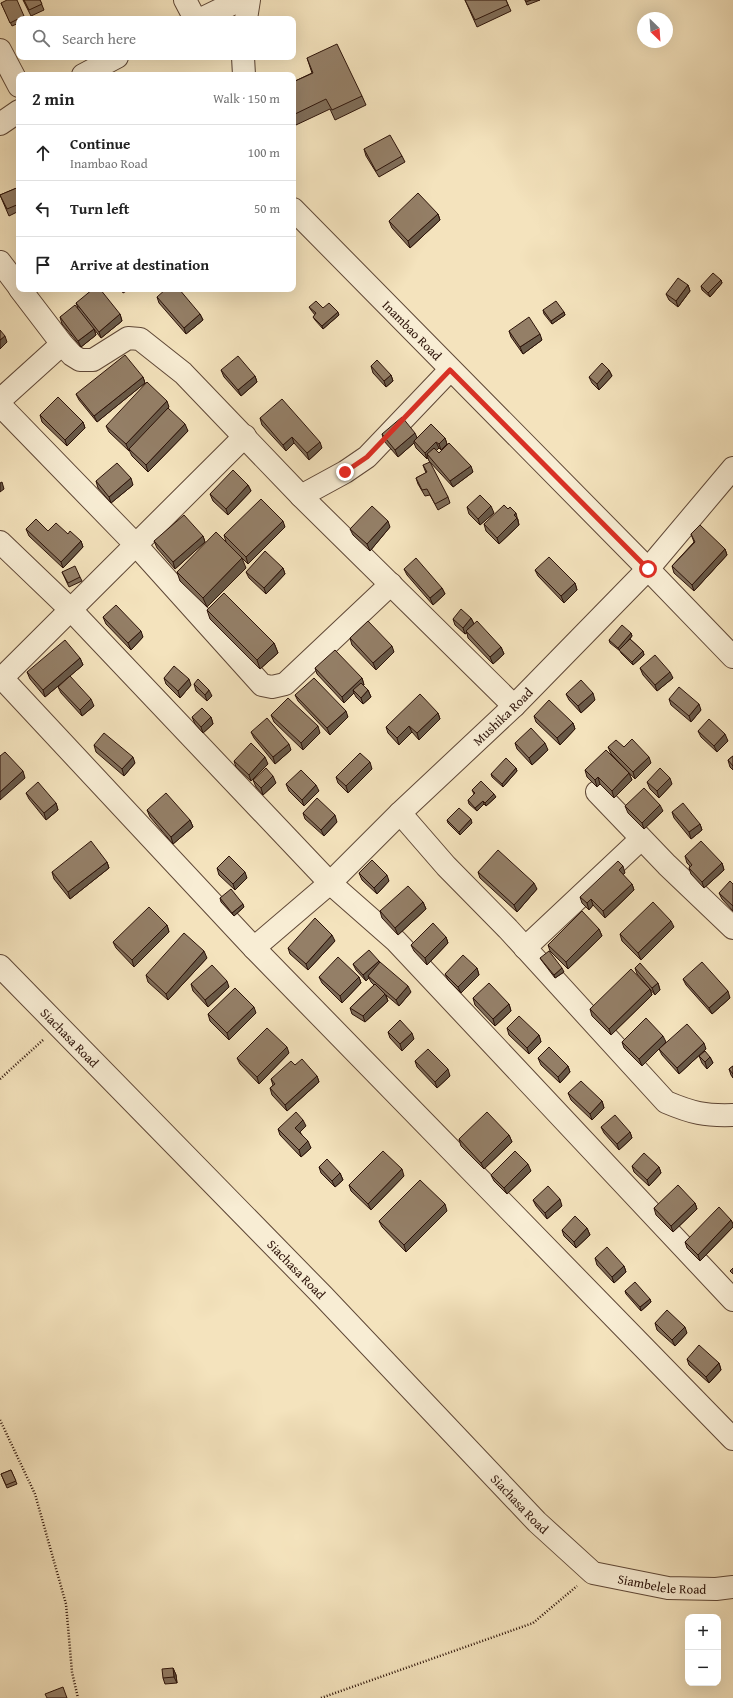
<!DOCTYPE html>
<html lang="en">
<head>
<meta charset="utf-8">
<style>
	:root { --surface:#fff; --page:#f6f6f6; --text:#222; --muted:#767676; --line:#e0e0e0 }
	body { margin:0; font-family:"Gentium Book Plus",serif; background:var(--page); color:var(--text) }
	.controls { position:absolute; right:12px; bottom:12px; display:grid; overflow:hidden; border-radius:8px; box-shadow:0 4px 16px #0002 }
	.controls button { width:36px; height:36px; display:grid; place-items:center; padding:0; border:0; border-bottom:1px solid var(--line); background:var(--surface); color:var(--text); font:20px sans-serif }
	.compass { position:absolute; left:637px; top:12px; width:36px; height:36px; border-radius:50%; background:var(--surface); box-shadow:0 4px 16px #0002; rotate:155deg }
	.stop { position:absolute; width:12px; height:12px; margin:-9px; border:3px solid #d93025; border-radius:50%; background:#fff }
	.stop.end { background:#d93025; border-color:#fff; box-shadow:0 1px 4px #0008 }
	.list { margin:0; padding:0; list-style:none }
	h2 { display:flex; justify-content:space-between; align-items:center; height:52px; margin:0; padding:0 16px; font-size:17px }
	h2 small { font-size:13px; font-weight:400; color:var(--muted) }
	.list li { display:grid; grid-template-columns:26px 1fr auto; gap:12px; align-items:center; box-sizing:border-box; height:56px; padding:0 16px; border-top:1px solid var(--line) }
	.list b { display:block; font-size:15px; white-space:nowrap }
	.list p { margin:0; font-size:13px; white-space:nowrap; color:var(--muted) }
	.list em { font-size:13px; font-style:normal; color:var(--muted) }
	.icon { flex:none; width:22px; height:22px; fill:none; stroke:currentColor; stroke-width:2; stroke-linecap:round; stroke-linejoin:round }
	.map { position:relative; flex:none; width:733px; height:1698px; overflow:hidden }
	.search { position:absolute; background:var(--surface); box-shadow:0 4px 16px #0002; left:16px; top:16px; width:280px; height:44px; display:flex; align-items:center; gap:10px; box-sizing:border-box; padding:0 14px; border-radius:8px; color:var(--muted); font-size:15px }
	.panel { position:absolute; background:var(--surface); box-shadow:0 4px 16px #0002; left:16px; top:72px; width:280px; height:220px; border-radius:8px }
	.map>svg:first-child { display:block }
	.lines { fill:none; stroke-linecap:round; stroke-linejoin:round }
	.minor-casing { stroke:#5f4736; stroke-width:24 }
	.path { stroke:#2d1309; stroke-width:2.5; stroke-dasharray:1 2; stroke-linecap:butt }
	.minor { stroke:#f8edd4; stroke-width:22 }
	.wall { fill:#7f6d59; stroke:#2d1309 }
	.shaded-wall { fill:#685948; stroke:#2d1309 }
	.building { fill:#947f67; stroke:#2d1309 }
	.route { stroke:#d93025; stroke-width:5 }
	.labels { text-anchor:middle; dominant-baseline:central; stroke-width:4; stroke-linejoin:round; paint-order:stroke }
	.street-label { font-size:13px; fill:#2d1309; stroke:#f8edd4 }
</style>
</head>
<body>
<div class="map">
<svg width="733" height="1698" viewBox="0 0 733 1698">
	<rect width="100%" height="100%" fill="#f4e3bd"/>
	<filter id="stains"><feTurbulence type="fractalNoise" baseFrequency=".005" numOctaves="4"/><feColorMatrix values="0 0 0 0 .2 0 0 0 0 .09 0 0 0 0 .02 0 0 0 .5 -.17"/></filter>
	<radialGradient id="worn" r=".72"><stop offset=".6" stop-color="#630" stop-opacity="0"/><stop offset="1" stop-color="#630" stop-opacity=".3"/></radialGradient>
	<g class="lines">
		<g class="minor-casing">
			<g id="minor">
				<path d="M185,0L195,19"/>
				<path d="M201,19L240,0"/>
				<path d="M246,19L249,0"/>
				<path d="M0,50L19,86"/>
				<path d="M243,57L244,75"/>
				<path d="M83,75L117,57"/>
				<path d="M0,124L19,111"/>
				<path id="s1" d="M293,209L648,569L733,657"/>
				<path d="M0,262L19,287"/>
				<path d="M20,289L62,344L72,355L80,360H93L128,338L140,339L183,373L301,496L514,706"/>
				<path d="M0,400L62,344"/>
				<path d="M0,405L136,545L262,685L272,687L285,684L391,584"/>
				<path d="M301,496L345,472L367,457L450,370"/>
				<path d="M0,542L71,610L330,883L396,941L733,1300"/>
				<path d="M0,676L254,948L733,1439"/>
				<path d="M2,678L245,436"/>
				<path d="M597,792L667,865L733,928"/>
				<path d="M400,813L446,866L508,929L666,1102C692,1113 705,1116 733,1115"/>
				<path id="s2" d="M254,948L330,883L400,813L514,706L648,569L733,468"/>
				<path d="M525,948L641,839"/>
				<path id="s3" d="M0,966L323,1296L537,1522L593,1573L668,1588L716,1589L733,1587"/>
			</g>
		</g>
		<path class="path" d="M0,1079L43,1040
			M0,1420L35,1494L66,1604L72,1672L78,1698
			M321,1698L533,1623L577,1586"/>
		<use href="#minor" class="minor"/>
	</g>
	<path class="wall" d="M23,0H40L44,10L31,16Z
		M465,0H506L511,11L477,27Z
		M525,0H540L527,5Z
		M1,3L24,16L25,19H19V23L12,26Z
		M307,58L362,96L366,105L335,120L330,109L296,125L293,118V82L312,73Z
		M364,149L402,156L405,162L379,177L366,156Z
		M19,187V211L9,216L0,195Z
		M438,214L440,220L410,248L392,228L389,221Z
		M721,280L722,283L710,297L702,290L701,286Z
		M688,285L690,291L678,307L669,300L666,294Z
		M121,289H130L123,293Z
		M157,297L200,314L203,320L186,334L159,303Z
		M76,303L120,314L122,321L101,338L94,329L96,335L81,347L62,324L60,317L78,308Z
		M309,307L323,308L339,315L323,329L315,320L313,317L315,315L311,310Z
		M543,310L564,312L565,315L552,324L544,314Z
		M509,331L542,340L523,354L511,337Z
		M371,366L391,375L393,381L386,387L373,373Z
		M221,370L255,376L257,382L241,396L224,377Z
		M609,370L612,376L599,390L592,383L589,377Z
		M143,377L145,383L97,422L79,400L76,394Z
		M169,407L168,408L188,431L148,472L132,456L129,450V451L109,432L106,426Z
		M40,415L83,422L85,428L67,446L42,422Z
		M260,418L322,448L309,460L294,443L286,451L262,425Z
		M382,434L417,438H445L447,444L441,450L439,448L436,450L439,453L473,472L453,487L429,461L428,458L427,459L416,448L414,443L398,457L384,441Z
		M423,465L448,497L450,503L438,510L430,495L425,496L418,484L416,478L426,473Z
		M96,481L133,485L111,503L98,488Z
		M248,485L251,491L228,515L213,501L210,494Z
		M467,507L494,513L480,525L469,514Z
		M518,519V520L519,525L499,544L486,531L484,524Z
		M285,527L248,564L226,542L224,535Z
		M390,527L370,551L353,535L350,529Z
		M26,529L48,531L81,541L83,547L63,568L29,536Z
		M691,534L725,549L727,555L694,591L674,573L672,566L694,542Z
		M203,536L205,542L175,569L157,548L154,541Z
		M246,568L207,607L180,581L177,572Z
		M283,568L285,574L266,594L249,578L246,572Z
		M404,569L442,588L445,594L433,605L407,575Z
		M535,570L575,583L577,590L564,603L538,576Z
		M62,572L80,577L82,581L69,587Z
		M207,610L274,643L278,653L260,669L210,619Z
		M103,617L143,637L131,650L106,624Z
		M471,618L474,624L501,647L504,654L493,664L468,638L467,633L465,634L455,625L453,619Z
		M631,633L632,636L630,639L643,651L644,655L633,665L621,653L620,651L610,643L609,640Z
		M350,638L394,652L376,670L352,645Z
		M80,658L83,665L45,697L30,679L27,672Z
		M315,668L362,678L364,685H363L368,690L371,697L363,704L356,697L354,693L344,703L317,674Z
		M640,668L673,678L657,691L643,675Z
		M164,678L191,685L180,698L166,684Z
		M194,684L212,696L207,701L196,691Z
		M58,687L94,706L82,716L61,693Z
		M566,694L595,700L581,713L569,700Z
		M295,695L348,717L330,735L298,701Z
		M669,699L701,710L691,722L671,705Z
		M438,713L440,719L419,740L412,732L399,745L388,733L386,727Z
		M271,715L320,733L303,750L274,722Z
		M534,716L573,723L575,729L560,745L536,722Z
		M192,717H211L213,724L203,733L195,724Z
		M698,731L728,741L717,752L701,737Z
		M251,732L291,750L275,764L254,738Z
		M515,743L548,750L532,765L517,749Z
		M94,745L135,763L124,776L96,752Z
		M608,747H624L651,763L635,779L611,754Z
		M733,756V770L730,767L728,760Z
		M234,761L268,764L251,781L236,767Z
		M516,768L517,771L503,787L492,777L491,774Z
		M372,769L348,793L338,783L336,777Z
		M585,770L629,773L632,780L614,798L600,784L597,787L587,777Z
		M253,780L276,783L263,795L256,787Z
		M647,782L672,784L659,798L650,789Z
		M286,784L319,791L304,806L289,791Z
		M472,790L496,797L486,806L484,804L477,811L469,804L468,800L474,794Z
		M26,793L56,803L58,810L46,820L29,799Z
		M625,806L663,811L644,829L628,813Z
		M147,810L190,820L193,827L173,844L150,817Z
		M672,812L700,824L702,830L691,839L674,818Z
		M303,813L337,822L324,836L305,819Z
		M447,820L472,823L460,835L448,823Z
		M685,856L722,863L724,870L704,888L691,874L689,868L690,866L687,863Z
		M107,862L109,868L70,899L54,879L52,872Z
		M217,868L247,878L235,890L219,875Z
		M478,872L537,889L517,912L480,878Z
		M359,873L389,881L377,894L362,880Z
		M625,873L623,875L632,884L634,890L605,918L593,905L589,910L582,903L580,897Z
		M733,884V911L722,899L719,893Z
		M220,898L244,907L234,916L221,902Z
		M423,902L426,909L398,935L382,918L380,911Z
		M167,925L169,932L134,967L116,948L113,942Z
		M674,927L641,960L622,941L620,934Z
		M599,929L602,936L568,969L550,951L548,945Z
		M446,937L448,943L427,965L414,951L411,945Z
		M335,941L308,970L290,954L288,948Z
		M207,958L168,1000L148,982L146,975Z
		M540,958L564,972L555,978L542,961Z
		M379,961L380,963L411,992L399,1006L386,995L388,1001L365,1022L352,1014L350,1008L374,985L371,982L369,978L366,981L356,970L353,964Z
		M477,968L479,975L461,993L448,980L445,974Z
		M635,968L658,983L660,990L655,995L650,989L652,995L611,1035L592,1016L590,1009L649,988L637,974Z
		M319,977H359L361,983L342,1003L322,983Z
		M683,979L730,998L712,1014L686,985Z
		M191,984L229,987L208,1007L193,991Z
		M473,998L509,1004L511,1011L495,1026L475,1005Z
		M256,1013L229,1040L210,1021L208,1014Z
		M507,1028L539,1035L541,1042L529,1054L509,1035Z
		M388,1032L414,1039L402,1051L390,1038Z
		M622,1042H666L642,1066L624,1048Z
		M659,1049H706L679,1074L662,1055Z
		M289,1053L259,1084L240,1064L237,1058Z
		M699,1056L710,1057L713,1063L707,1069L702,1063Z
		M538,1058L568,1066L570,1072L560,1083L541,1065Z
		M415,1061L450,1076L437,1088L417,1067Z
		M295,1065L317,1076L319,1082L287,1111L272,1095L270,1088L273,1085L271,1079Z
		M733,1066V1078L731,1075L729,1069Z
		M568,1093L602,1101L604,1108L592,1120L571,1100Z
		M306,1126L300,1132L311,1148L301,1157L280,1135L278,1129Z
		M601,1127L630,1132L632,1138L619,1150L604,1133Z
		M509,1135L512,1142L484,1169L461,1146L459,1139Z
		M632,1166L659,1167L661,1173L649,1186L634,1172Z
		M319,1167L340,1173L343,1180L335,1187L321,1173Z
		M531,1171L507,1194L494,1181L491,1175Z
		M404,1176L371,1210L351,1191L349,1185Z
		M533,1200L562,1206L547,1219L536,1206Z
		M695,1203L697,1209L673,1232L656,1215L654,1208Z
		M447,1211L406,1252L382,1227L379,1221Z
		M731,1220L733,1224V1227L700,1261L687,1248L685,1242Z
		M587,1228L590,1235L576,1248L564,1236L562,1230Z
		M595,1258L624,1266L626,1272L614,1283L597,1265Z
		M625,1291L650,1299L651,1302L641,1311L626,1294Z
		M655,1323L687,1333L675,1346L657,1330Z
		M687,1359L719,1363L721,1370L709,1383L689,1365Z
		M11,1470L17,1484L7,1488L1,1474Z
		M173,1668L176,1675L177,1683L165,1684L163,1678Z"/>
	<path class="shaded-wall" d="M438,214L440,220L410,248L408,241Z
		M721,280L722,283L710,297L708,293Z
		M688,285L690,291L678,307L676,301Z
		M338,312L339,315L323,329L322,326Z
		M564,312L565,315L552,324L551,321Z
		M120,314L122,321L101,338L99,332Z
		M200,314L203,320L186,334L184,328Z
		M94,329L96,335L81,347L78,341Z
		M540,334L542,340L523,354L520,347Z
		M5,336L7,342L0,349V340Z
		M609,370L612,376L599,390L597,384Z
		M391,375L393,381L386,387L384,381Z
		M255,376L257,382L241,396L238,390Z
		M143,377L145,383L97,422L94,416Z
		M167,401L169,407L129,451L126,444Z
		M83,422L85,428L67,446L65,440Z
		M185,424L188,431L148,472L146,465Z
		M415,433L418,440L414,441V443L398,457L395,450Z
		M292,437L294,443L286,451L283,445Z
		M445,438L447,444L441,450L439,444Z
		M320,442L322,448L309,460L307,453Z
		M436,442L439,448L430,457L427,454L428,458L427,459L425,453Z
		M471,466L473,472L453,487L450,481Z
		M131,478L133,485L111,503L109,497Z
		M2,482L4,489L0,492V483Z
		M248,485L251,491L228,515L226,509Z
		M491,506L494,513L480,525L478,519Z
		M516,513L519,525L499,544L497,538Z
		M283,521L285,527L248,564L246,557Z
		M388,521L390,527L370,551L367,544Z
		M203,536L205,542L175,569L173,562Z
		M81,541L83,547L63,568L61,562Z
		M725,549L727,555L694,591L692,585Z
		M242,558L246,568L207,607L203,598Z
		M283,568L285,574L266,594L264,588Z
		M575,583L577,590L564,603L561,596Z
		M442,588L445,594L433,605L430,598Z
		M471,618L474,624L466,631L467,632L465,634L463,628Z
		M141,631L143,637L131,650L128,643Z
		M631,633L632,636L620,650H619L620,651L618,648Z
		M274,643L278,653L260,669L257,660Z
		M392,646L394,652L376,670L373,663Z
		M501,647L504,654L493,664L490,657Z
		M643,651L644,655L633,665L632,662Z
		M80,658L83,665L45,697L43,690Z
		M670,672L673,678L657,691L655,685Z
		M362,678L364,685L355,692L353,690L354,693L344,703L342,697Z
		M189,679L191,685L180,698L178,691Z
		M209,690L212,696L207,701L205,695Z
		M368,690L371,697L363,704L361,698Z
		M593,693L595,700L581,713L578,706Z
		M91,699L94,706L82,716L80,710Z
		M699,704L701,710L691,722L689,716Z
		M346,711L348,717L330,735L327,728Z
		M438,713L440,719L419,740L417,733Z
		M211,717L213,724L203,733L201,727Z
		M573,723L575,729L560,745L557,738Z
		M318,726L320,733L303,750L301,743Z
		M409,726L412,732L399,745L397,738Z
		M725,734L728,741L717,752L714,746Z
		M545,743L548,750L532,765L529,758Z
		M289,744L291,750L275,764L273,757Z
		M133,757L135,763L124,776L122,769Z
		M265,757L268,764L251,781L249,775Z
		M649,757L651,763L635,779L633,772Z
		M370,762L372,769L348,793L346,786Z
		M516,768L517,771L503,787L502,784Z
		M23,771L25,778L0,800V792Z
		M629,773L632,780L614,798L612,791Z
		M273,776L276,783L263,795L261,788Z
		M598,777L600,784L597,787L595,780Z
		M670,778L672,784L659,798L657,791Z
		M316,785L319,791L304,806L302,800Z
		M494,794L496,797L486,806L485,803Z
		M483,801L484,804L477,811L475,808Z
		M56,803L58,810L46,820L44,813Z
		M660,805L663,811L644,829L642,823Z
		M335,815L337,822L324,836L321,830Z
		M471,819L472,823L460,835L459,832Z
		M190,820L193,827L173,844L171,837Z
		M700,824L702,830L691,839L689,832Z
		M107,862L109,868L70,899L68,892Z
		M722,863L724,870L704,888L702,882Z
		M623,866L625,873L621,876L619,870Z
		M245,872L247,878L235,890L233,884Z
		M387,875L389,881L377,894L374,888Z
		M534,883L537,889L517,912L514,905Z
		M632,884L634,890L605,918L603,911Z
		M591,899L593,905L589,910L587,903Z
		M423,902L426,909L398,935L395,928Z
		M243,904L244,907L234,916L232,913Z
		M671,921L674,927L641,960L638,953Z
		M167,925L169,932L134,967L132,960Z
		M599,929L602,936L568,969L566,962Z
		M332,935L335,941L308,970L306,964Z
		M446,937L448,943L427,965L425,958Z
		M204,951L207,958L168,1000L166,994Z
		M379,961L382,967L368,976L369,978L366,981L363,975Z
		M477,968L479,975L461,993L458,987Z
		M562,968L564,972L555,978L554,975Z
		M359,977L361,983L342,1003L340,996Z
		M227,981L229,987L208,1007L205,1000Z
		M658,983L660,990L655,995L652,988Z
		M408,986L411,992L399,1006L396,1000Z
		M650,989L652,995L611,1035L609,1029Z
		M728,991L730,998L712,1014L709,1008Z
		M385,994L388,1001L365,1022L363,1016Z
		M509,1004L511,1011L495,1026L493,1019Z
		M254,1007L256,1013L229,1040L227,1033Z
		M412,1033L414,1039L402,1051L400,1044Z
		M539,1035L541,1042L529,1054L527,1048Z
		M663,1036L666,1042L642,1066L639,1059Z
		M704,1043L706,1049L679,1074L677,1068Z
		M287,1047L289,1053L259,1084L257,1077Z
		M710,1057L713,1063L707,1069L705,1062Z
		M568,1066L570,1072L560,1083L558,1077Z
		M448,1069L450,1076L437,1088L435,1082Z
		M317,1076L319,1082L287,1111L285,1105Z
		M602,1101L604,1108L592,1120L590,1114Z
		M303,1120L306,1126L298,1134L295,1128Z
		M630,1132L632,1138L619,1150L617,1144Z
		M509,1135L512,1142L484,1169L481,1163Z
		M308,1141L311,1148L301,1157L299,1150Z
		M528,1164L531,1171L507,1194L504,1188Z
		M659,1167L661,1173L649,1186L647,1180Z
		M402,1169L404,1176L371,1210L368,1204Z
		M340,1173L343,1180L335,1187L332,1181Z
		M560,1199L562,1206L547,1219L545,1213Z
		M695,1203L697,1209L673,1232L671,1226Z
		M445,1204L447,1211L406,1252L404,1245Z
		M731,1220L733,1224V1227L700,1261L698,1255Z
		M587,1228L590,1235L576,1248L574,1242Z
		M624,1266L626,1272L614,1283L612,1277Z
		M650,1299L651,1302L641,1311L640,1307Z
		M685,1327L687,1333L675,1346L672,1340Z
		M719,1363L721,1370L709,1383L706,1377Z
		M173,1668L176,1675L177,1683L174,1677Z"/>
	<path class="building" d="M7,0H17L24,16L10,23L1,3Z
		M24,0H40L42,4L29,10Z
		M465,0H506L508,5L475,20Z
		M525,0H531L526,2Z
		M337,44L362,96L332,110L326,99L293,115V82L313,73L307,58Z
		M390,135L402,156L376,171L364,149Z
		M19,187V204L7,209L0,195Z
		M418,193L438,214L408,241L389,221Z
		M713,273L721,280L708,293L701,286Z
		M678,278L688,285L676,301L666,294Z
		M93,289H100L120,314L99,332L76,303Z
		M166,289H179L200,314L184,328L157,297Z
		M316,301L323,308L329,303L338,312L322,326L313,317L316,313L309,307Z
		M556,301L564,312L551,321L543,310Z
		M75,305L94,329L78,341L60,317Z
		M529,317L540,334L520,347L509,331Z
		M0,330L5,336L0,340Z
		M125,355L143,377L94,416L76,394Z
		M238,356L255,376L238,390L221,370Z
		M377,360L391,375L384,381L371,366Z
		M602,363L609,370L597,384L589,377Z
		M147,382L167,401L126,444L106,426Z
		M58,397L83,422L65,440L40,415Z
		M282,399L320,442L307,453L292,437L283,445L260,418Z
		M168,408L185,424L146,465L129,449Z
		M402,417L415,433L395,450L382,434Z
		M431,424L445,438L439,444L436,442L425,453L414,441Z
		M449,443L471,466L450,481L427,454L434,448L439,453Z
		M430,462L448,497L435,504L427,489L422,490L416,478L427,472L423,465Z
		M117,463L131,478L109,497L96,481Z
		M233,470L248,485L226,509L210,494Z
		M480,495L491,506L478,519L467,507Z
		M261,499L283,521L246,557L224,535Z
		M504,505L508,509L510,507L516,513L514,515L517,518L497,538L484,524Z
		M372,506L388,521L367,544L350,529Z
		M184,515L203,536L173,562L154,541Z
		M36,519L48,531L56,523L68,534L70,531L81,541L61,562L26,529Z
		M700,525L725,549L692,585L672,566L695,542L691,534Z
		M216,532L242,558L203,598L177,572Z
		M265,551L283,568L264,588L246,572Z
		M549,557L575,583L561,596L535,570Z
		M416,558L442,588L430,598L404,569Z
		M75,566L80,577L68,583L62,572Z
		M224,593L274,643L257,660L207,610Z
		M116,605L141,631L128,643L103,617Z
		M461,609L471,618L463,628L453,619Z
		M368,621L392,646L373,663L350,638Z
		M477,621L501,647L490,657L466,631Z
		M622,625L631,633L618,648L609,640Z
		M630,639L643,651L632,662L619,650Z
		M65,640L80,658L43,690L27,672Z
		M335,650L362,678L342,697L315,668Z
		M655,655L670,672L655,685L640,668Z
		M174,666L189,679L178,691L164,678Z
		M70,676L91,699L80,710L58,687Z
		M314,678L346,711L327,728L295,695Z
		M198,679L209,690L205,695L194,684Z
		M581,680L593,693L578,706L566,694Z
		M361,683L368,690L361,698L353,690Z
		M679,687L699,704L689,716L669,699Z
		M420,694L438,713L417,733L409,726L397,738L386,727Z
		M288,698L318,726L301,743L271,715Z
		M549,700L573,723L557,738L534,716Z
		M202,708L211,717L201,727L192,717Z
		M267,718L289,744L273,757L251,732Z
		M709,719L725,734L714,746L698,731Z
		M531,728L545,743L529,758L515,743Z
		M104,733L133,757L122,769L94,745Z
		M632,739L649,757L633,772L608,747L616,740L624,747Z
		M251,743L265,757L249,775L234,761Z
		M606,750L629,773L612,791L598,777L595,780L585,770Z
		M5,752L23,771L0,792V756Z
		M360,753L370,762L346,786L336,777Z
		M733,756V766L728,760Z
		M506,758L516,768L502,784L491,774Z
		M266,768L273,776L261,788L253,780Z
		M660,768L670,778L657,791L647,782Z
		M301,770L316,785L302,800L286,784Z
		M481,781L494,794L485,803L483,801L475,808L468,800L475,793L472,790Z
		M38,782L56,803L44,813L26,793Z
		M644,788L660,805L642,823L625,806Z
		M166,793L190,820L171,837L147,810Z
		M317,798L335,815L321,830L303,813Z
		M683,803L700,824L689,832L672,812Z
		M459,808L471,819L459,832L447,820Z
		M91,841L107,862L68,892L52,872Z
		M701,841L722,863L702,882L689,868L692,865L685,856Z
		M498,850L534,883L514,905L478,872Z
		M229,856L245,872L233,884L217,868Z
		M372,860L387,875L374,888L359,873Z
		M618,861L623,866L619,870L632,884L603,911L591,899L587,903L580,897Z
		M730,881L733,884V906L719,893Z
		M408,886L423,902L395,928L380,911Z
		M231,889L243,904L232,913L220,898Z
		M653,902L671,921L638,953L620,934Z
		M149,907L167,925L132,960L113,942Z
		M582,911L599,929L566,962L548,945Z
		M315,918L332,935L306,964L288,948Z
		M433,923L446,937L425,958L411,945Z
		M184,933L204,951L166,994L146,975Z
		M369,950L379,961L363,975L353,964Z
		M549,951L562,968L554,975L540,958Z
		M463,955L477,968L458,987L445,974Z
		M338,957L359,977L340,996L319,977Z
		M380,962L408,986L396,1000L368,976Z
		M702,962L728,991L709,1008L683,979Z
		M640,963L658,983L652,988L635,968Z
		M212,965L227,981L205,1000L191,984Z
		M631,969L650,989L609,1029L590,1009Z
		M489,983L509,1004L493,1019L473,998Z
		M375,984L385,994L363,1016L350,1008Z
		M235,988L254,1007L227,1033L208,1014Z
		M519,1016L539,1035L527,1048L507,1028Z
		M646,1018L663,1036L639,1059L622,1042Z
		M400,1020L412,1033L400,1044L388,1032Z
		M687,1024L704,1043L677,1068L659,1049Z
		M267,1028L287,1047L257,1077L237,1058Z
		M549,1047L568,1066L558,1077L538,1058Z
		M428,1049L448,1069L435,1082L415,1061Z
		M705,1051L710,1057L705,1062L699,1056Z
		M302,1059L317,1076L285,1105L270,1088L275,1084L271,1079L291,1061L295,1065Z
		M733,1066V1074L729,1069Z
		M581,1081L602,1101L590,1114L568,1093Z
		M296,1112L303,1120L295,1128L308,1141L299,1150L278,1129Z
		M487,1112L509,1135L481,1163L459,1139Z
		M615,1115L630,1132L617,1144L601,1127Z
		M383,1151L402,1169L368,1204L349,1185Z
		M515,1151L528,1164L504,1188L491,1175Z
		M644,1153L659,1167L647,1180L632,1166Z
		M327,1159L340,1173L332,1181L319,1167Z
		M420,1180L445,1204L404,1245L379,1221Z
		M678,1185L695,1203L671,1226L654,1208Z
		M548,1186L560,1199L545,1213L533,1200Z
		M719,1207L731,1220L698,1255L685,1242Z
		M575,1216L587,1228L574,1242L562,1230Z
		M607,1247L624,1266L612,1277L595,1258Z
		M733,1268V1274L730,1271Z
		M635,1282L650,1299L640,1307L625,1291Z
		M667,1310L685,1327L672,1340L655,1323Z
		M699,1345L719,1363L706,1377L687,1359Z
		M11,1470L16,1481L6,1485L1,1474Z
		M173,1668L174,1677L163,1678L162,1669Z
		M63,1687L67,1698H47L45,1694Z"/>
	<g class="lines">
		<path class="route" d="M345,472L367,457L450,370L648,569"/>
	</g>
	<g class="labels">
		<g class="street-label">
			<text stroke="none"><textPath href="#s1" startOffset="170">Inambao Road</textPath></text>
			<text stroke="none"><textPath href="#s2" startOffset="340">Mushika Road</textPath></text>
			<text stroke="none"><textPath href="#s3" startOffset="100">Siachasa Road</textPath></text>
			<text stroke="none"><textPath href="#s3" startOffset="424">Siachasa Road</textPath></text>
			<text stroke="none"><textPath href="#s3" startOffset="748">Siachasa Road</textPath></text>
			<text stroke="none"><textPath href="#s3" startOffset="919">Siambelele Road</textPath></text>
		</g>
	</g>
	<rect width="100%" height="100%" filter="url(#stains)"/>
	<rect width="100%" height="100%" fill="url(#worn)"/>
</svg>
<div class="controls">
<button>+</button>
<button>−</button>
</div>
<svg class="compass" viewBox="-18 -18 36 36"><path d="M0-13l5 13h-10z" fill="#e53935"/><path d="M0 13l5-13h-10z" fill="#767676"/></svg>
<div class="stop" style="left:648px;top:569px"></div>
<div class="stop end" style="left:345px;top:472px"></div>
<div class="search"><svg class="icon" aria-label="search" viewBox="0 0 24 24"><circle cx="10" cy="10" r="6"/><path d="M15 15l6 6"/></svg>Search here</div>
<section class="panel">
<h2>2 min<small>Walk · 150 m</small></h2>
<ul class="list">
<li><svg class="icon" aria-label="ahead" viewBox="0 0 24 24"><path d="M12 20V5M6 11l6-6 6 6"/></svg><div><b>Continue</b><p>Inambao Road</p></div><em>100 m</em></li>
<li><svg class="icon" aria-label="left" viewBox="0 0 24 24"><path d="M17 20v-9H6M10 6l-5 5 5 5"/></svg><div><b>Turn left</b></div><em>50 m</em></li>
<li><svg class="icon" aria-label="arrive" viewBox="0 0 24 24"><path d="M6 21V4h12l-3 4 3 4H6"/></svg><div><b>Arrive at destination</b></div></li>
</ul>
</section>
</div>
</body>
</html>
